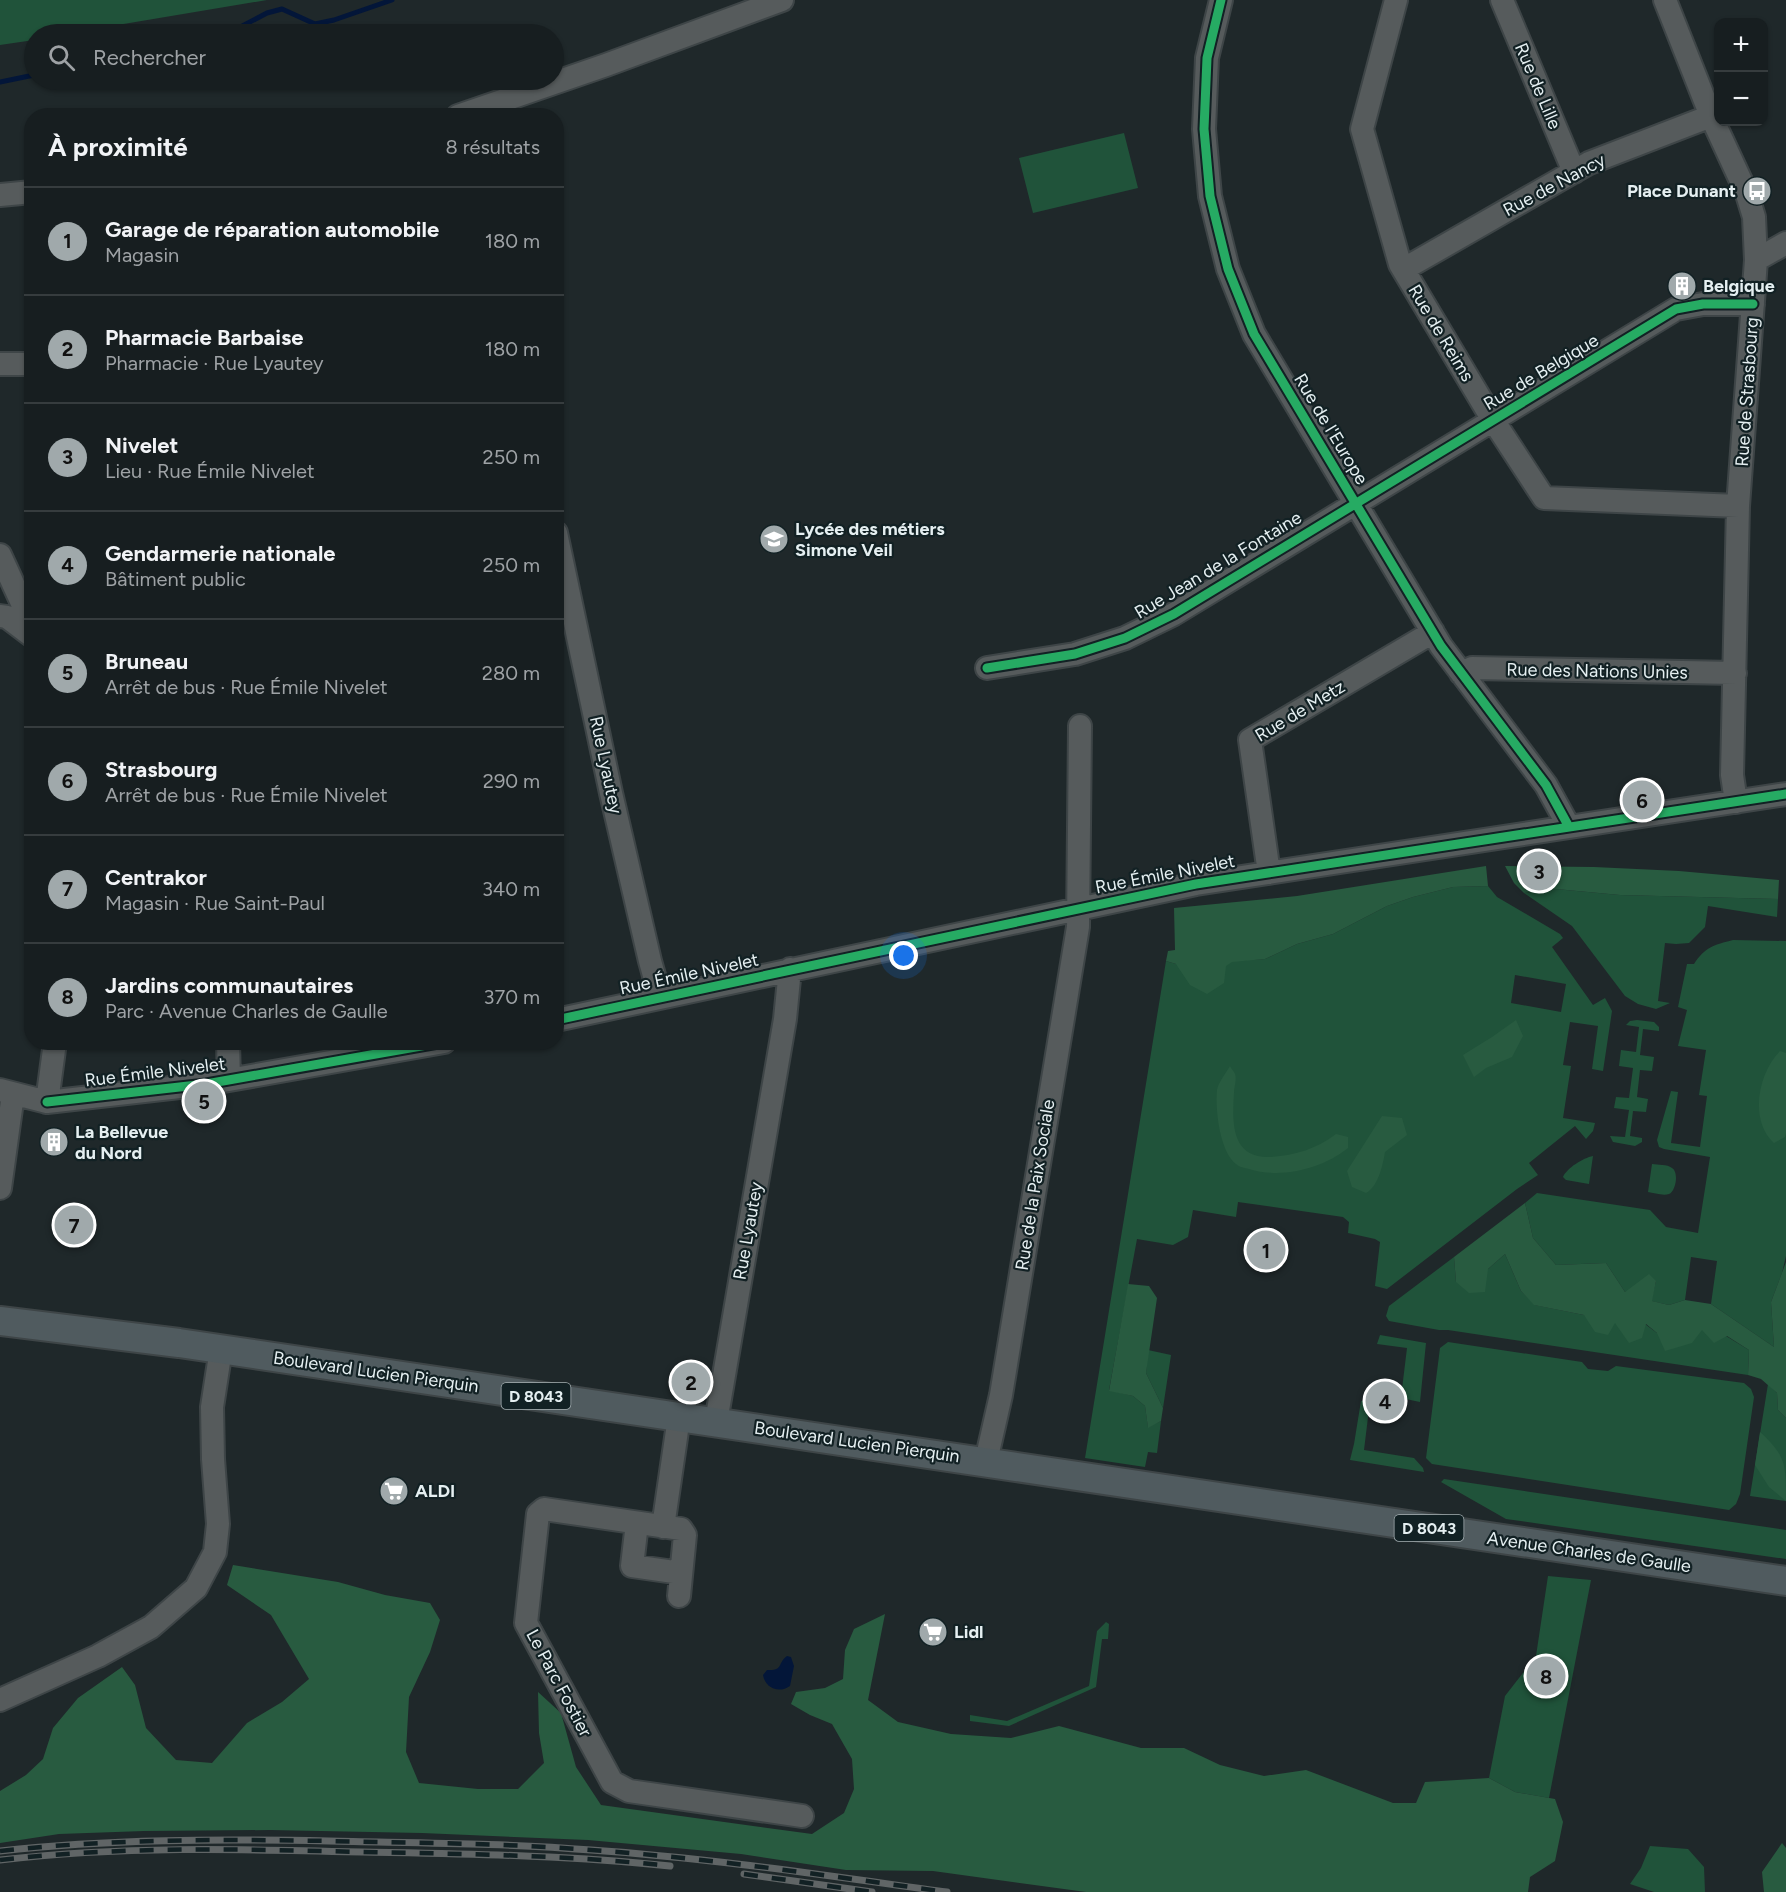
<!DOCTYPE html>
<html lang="fr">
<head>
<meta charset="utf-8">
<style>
	:root { --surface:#171e20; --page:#202729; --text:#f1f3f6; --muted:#9ea2a5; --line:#363c3e; --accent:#a0a9ab }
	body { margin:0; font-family:Figtree,sans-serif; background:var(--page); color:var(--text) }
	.controls { position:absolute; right:18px; top:18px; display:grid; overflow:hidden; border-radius:12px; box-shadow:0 2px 4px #0004 }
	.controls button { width:54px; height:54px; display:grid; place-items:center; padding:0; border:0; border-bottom:2px solid var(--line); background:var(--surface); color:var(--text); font:30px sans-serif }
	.you { position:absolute; left:904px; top:956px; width:21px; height:21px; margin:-15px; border:4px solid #fff; border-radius:50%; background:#1a73e8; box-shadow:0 0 0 9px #1a73e833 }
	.badge { display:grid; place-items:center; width:39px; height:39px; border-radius:50%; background:var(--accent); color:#111; font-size:20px; font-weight:700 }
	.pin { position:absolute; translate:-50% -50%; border:3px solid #fff; box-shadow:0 2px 6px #0006 }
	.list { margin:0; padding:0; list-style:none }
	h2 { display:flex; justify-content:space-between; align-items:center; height:78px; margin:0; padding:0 24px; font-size:26px }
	h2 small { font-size:20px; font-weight:400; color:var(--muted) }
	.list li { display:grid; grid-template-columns:39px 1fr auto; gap:18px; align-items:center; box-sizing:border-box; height:108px; padding:0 24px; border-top:2px solid var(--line) }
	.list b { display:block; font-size:22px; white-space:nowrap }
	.list p { margin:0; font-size:20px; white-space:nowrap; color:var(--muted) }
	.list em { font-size:20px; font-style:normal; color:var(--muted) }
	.icon { flex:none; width:33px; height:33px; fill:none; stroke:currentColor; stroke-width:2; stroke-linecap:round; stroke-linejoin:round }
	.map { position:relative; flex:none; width:1786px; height:1892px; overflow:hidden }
	.search { position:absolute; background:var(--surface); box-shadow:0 2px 4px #0004; left:24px; top:24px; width:540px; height:66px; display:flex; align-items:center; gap:15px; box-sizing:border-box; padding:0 21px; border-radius:33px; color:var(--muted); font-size:22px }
	.panel { position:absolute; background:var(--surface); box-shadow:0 2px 4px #0004; left:24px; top:108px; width:540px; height:942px; border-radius:24px }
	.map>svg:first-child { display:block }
	.green { fill:#20533a; fill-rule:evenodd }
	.forest { fill:#285b40 }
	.water { fill:#031639 }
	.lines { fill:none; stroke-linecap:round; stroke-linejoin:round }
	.stream { stroke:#031639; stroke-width:5 }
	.minor-casing { stroke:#3e4547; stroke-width:26 }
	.major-casing { stroke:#3e4547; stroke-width:32 }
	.minor { stroke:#565b5c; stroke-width:22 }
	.major { stroke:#505b5f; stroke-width:28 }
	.rail-casing { stroke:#606566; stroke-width:7 }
	.rail { stroke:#122124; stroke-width:4.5; stroke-dasharray:14; stroke-linecap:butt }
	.cycleway-casing { stroke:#122124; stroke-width:13 }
	.cycleway { stroke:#26ab63; stroke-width:9 }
	.labels { text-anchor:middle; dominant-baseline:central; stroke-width:4.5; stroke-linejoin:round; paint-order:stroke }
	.shield { fill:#122124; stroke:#a6b1b4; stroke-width:1.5 }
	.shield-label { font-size:16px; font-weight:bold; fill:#e5eff1 }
	.street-label { font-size:18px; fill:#e5eff1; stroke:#122124 }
	.poi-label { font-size:18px; font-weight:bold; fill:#e5eff1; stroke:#122124; text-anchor:start }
</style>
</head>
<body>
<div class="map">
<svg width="1786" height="1892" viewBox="0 0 1786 1892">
	<rect width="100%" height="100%" fill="#1f282a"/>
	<path class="green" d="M0,0H267L64,34H34V40L0,45Z
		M1124,133L1138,188L1033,213L1019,158Z
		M1488,886L1497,897L1560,934L1563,938L1552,947L1593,1005L1605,998L1612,1011L1603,1071L1592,1069L1598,1026L1570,1022L1563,1065L1571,1066L1563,1118L1595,1123L1593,1131L1586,1139L1575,1126L1529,1163L1538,1175L1517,1189L1387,1289L1375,1286L1380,1242L1375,1239L1348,1233L1349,1222L1343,1217L1238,1202L1236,1217L1193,1210L1188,1237L1173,1245L1137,1239L1109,1390L1133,1396L1145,1406L1148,1427L1161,1421L1157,1453L1148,1452L1145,1467L1085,1458L1166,961L1176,964L1265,959L1297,944L1333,934L1387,906L1413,897L1453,887ZM1515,975L1566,984L1561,1012L1511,1003Z
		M1556,889L1620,895L1778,899L1777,917L1708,906L1705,927L1689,943L1676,944L1665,943L1658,1001L1670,1003L1656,1009L1638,1004L1625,996L1572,926L1524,893Z
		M1733,940L1786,941V1256L1782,1273L1771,1302L1774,1347L1711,1304L1717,1261L1691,1257L1685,1300L1669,1305L1651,1301L1656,1281L1625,1292L1606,1263L1556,1265L1533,1238L1525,1203L1537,1193L1650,1210L1666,1227L1698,1233L1710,1157L1664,1149L1659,1147L1657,1140L1671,1091L1678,1092L1671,1143L1700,1147L1707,1096L1699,1095L1706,1050L1678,1046L1687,1010L1678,1007L1687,964H1694C1705,947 1714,945 1733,940Z
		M1637,1020L1654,1022L1659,1027V1031L1643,1029L1640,1055L1654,1057L1652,1071L1640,1070L1637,1097L1648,1099L1646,1112L1633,1111L1630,1136L1642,1138V1142L1635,1146L1613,1142L1610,1136L1625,1137L1629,1110L1614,1108L1616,1097L1629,1098L1633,1068L1619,1066L1621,1050L1636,1052L1639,1027L1626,1025L1630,1021Z
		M1593,1156L1589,1184L1566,1180L1563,1177C1567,1168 1583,1158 1593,1156Z
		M1652,1164C1658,1165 1667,1164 1672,1168C1679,1172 1676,1191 1669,1194C1663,1196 1654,1193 1648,1192Z
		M1505,1254L1521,1291L1535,1305L1584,1315L1615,1323L1645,1324L1657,1333L1702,1329L1726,1336L1749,1350L1748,1375L1448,1330H1439L1389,1321L1386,1316L1389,1306L1454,1257L1456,1282L1488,1269Z
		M1380,1335L1426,1343L1420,1402L1401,1398V1393L1395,1392V1389H1402L1407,1348L1377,1344Z
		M1448,1342L1582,1362L1588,1369L1608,1371L1616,1366L1744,1383L1751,1389L1754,1397L1740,1494L1736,1504L1729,1510L1432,1464L1426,1458L1440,1348Z
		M1148,1350L1171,1355L1163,1408L1146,1373Z
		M1768,1384L1777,1393L1778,1410L1786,1418V1501L1750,1496Z
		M1361,1401H1370L1364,1450L1414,1458L1423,1468L1424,1472L1350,1460L1354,1444Z
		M1444,1479L1786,1530V1559L1506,1519L1441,1482Z
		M1548,1576L1591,1580L1549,1798L1515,1792L1489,1778L1505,1696L1536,1656Z
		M1106,1622L1109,1624L1108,1639H1102L1096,1687L1009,1726L970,1721V1715L1007,1721L1089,1686L1097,1631Z
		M1650,1846L1688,1849L1704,1867L1705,1892H1654L1630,1884L1641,1868Z"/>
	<path class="forest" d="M1486,866L1488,886L1453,887L1413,897L1387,906L1333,934L1297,944L1265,959L1232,962L1226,966L1224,983L1207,994L1190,985L1176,964L1166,961L1168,951L1175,950L1174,908L1297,896Z
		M1505,866L1594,867L1679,871L1779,880L1778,899L1620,895L1556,889L1524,893L1514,883Z
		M1516,1020L1523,1036L1512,1057L1486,1068L1474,1077L1463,1055L1492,1037Z
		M1780,1051L1786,1053V1133L1785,1137L1774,1143C1749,1121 1758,1073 1780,1051Z
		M1230,1066C1231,1069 1234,1071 1235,1074C1237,1079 1234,1087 1234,1093C1232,1123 1231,1159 1271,1157C1296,1155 1316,1149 1336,1134L1348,1137V1148C1322,1169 1281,1179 1249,1169C1245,1168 1239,1167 1236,1164C1220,1152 1215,1110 1217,1090C1218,1083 1226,1073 1230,1066Z
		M1382,1116L1402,1118L1407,1135L1385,1152C1383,1165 1378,1187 1366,1193L1352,1187L1347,1171Z
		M1525,1203L1533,1238L1556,1265L1606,1263L1625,1292L1649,1274L1656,1281L1652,1301L1669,1305L1685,1300L1711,1304L1774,1347L1771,1302L1786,1262V1418L1778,1410L1777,1393L1761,1379L1748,1375L1749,1350L1727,1336L1714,1343L1702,1330L1692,1343L1665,1351L1657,1333L1646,1324L1642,1338L1629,1343L1615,1323L1608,1335L1595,1332L1584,1315L1534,1305L1521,1291L1505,1254L1488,1269L1485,1292L1469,1293L1456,1282L1454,1257Z
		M1128,1284L1149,1286L1157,1298L1146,1373L1163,1408L1161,1421L1148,1428L1145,1406L1133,1396L1109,1391Z
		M1760,1432C1786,1456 1786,1464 1786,1501L1769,1487L1755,1465Z
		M233,1565L338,1582L385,1595L430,1603L440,1620L430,1652L409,1697L406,1752L419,1783L478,1789H518L544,1763L539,1733L538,1692L561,1713L576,1767L601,1805L812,1834L844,1813L854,1789L852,1759L832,1724L810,1715L791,1704L796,1692L825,1688L843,1679L845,1650L854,1629L885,1614L868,1700L898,1722L951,1734L1011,1738L1059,1726L1141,1748H1184L1220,1765L1264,1776L1306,1770L1393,1803H1416L1425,1782L1489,1778L1515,1792L1555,1799L1563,1822L1555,1861L1530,1877L1528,1892H1086L933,1871L846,1870L741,1854L588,1840L422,1833L270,1830L144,1831L59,1834L0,1843V1791L26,1775L43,1759L53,1728L78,1698L122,1667L135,1685L146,1728L176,1760L212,1763L247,1723L282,1702L309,1679L271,1615L227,1585Z
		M1782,1843L1786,1848V1892H1764L1762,1872Z"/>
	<path class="water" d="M787,1656L791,1657L794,1666L790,1686C779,1694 765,1688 763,1675L767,1670C784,1671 777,1663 787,1656Z"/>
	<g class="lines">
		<path class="stream" d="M227,34L267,13L282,9L315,24L334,20L392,0
			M0,82L34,75"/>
		<g class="minor-casing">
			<path id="minor" d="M1221,0L1207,58L1204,129L1210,196L1228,269L1254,334L1441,646L1546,785L1569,827
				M1396,0L1362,129L1400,264L1493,420L1544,498L1738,506
				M1502,0L1574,172
				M1665,0L1711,116L1747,194L1754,217L1756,260L1738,506L1732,775L1736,802
				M458,116L606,65L782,0
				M0,195L32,192
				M1756,260L1786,243
				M1404,269L1589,163L1711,116
				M0,364H32
				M556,533L611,793L650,961L660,997
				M0,555L32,625
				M0,616L7,617L32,636
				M987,668L1075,654L1125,638L1174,614L1676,309L1703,304H1753
				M1461,673L1472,668L1735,673
				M1269,873L1250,740L1433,632
				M556,1020L1196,884L1786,794
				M228,1042L229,1080
				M0,1090L47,1102L206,1084L444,1042
				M47,1102L55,1042
				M0,1188L13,1094
				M716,1422L785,1019L790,969
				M986,1461L1001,1395L1078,927L1080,726
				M637,1523L632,1566L681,1573
				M663,1527L679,1417
				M679,1596L685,1535L681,1529L544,1509L538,1514L526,1623L612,1782L629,1791L802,1816
				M0,1700L98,1656L151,1627L196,1588L215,1552L218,1524L213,1459L212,1407L221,1349"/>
		</g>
		<g class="major-casing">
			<path id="major" d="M0,1321L179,1343L1786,1581"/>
		</g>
		<use href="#minor" class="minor"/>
		<use href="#major" class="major"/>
		<g class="rail-casing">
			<path id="rail" d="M0,1851C109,1839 219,1839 329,1841C416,1843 504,1843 591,1850C710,1858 829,1876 947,1892
				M0,1860C120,1846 241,1849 362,1852C465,1854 568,1855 670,1866
				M744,1874L872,1892"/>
		</g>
		<use href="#rail" class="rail"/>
		<g class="cycleway-casing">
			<path id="cycleway" d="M1221,0L1207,58L1204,129L1210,196L1228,269L1254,334L1441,646L1546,785L1569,827
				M987,668L1075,654L1125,638L1174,614L1676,309L1703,304H1753
				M556,1020L1196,884L1786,794
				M47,1102L206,1084L444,1042"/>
		</g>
		<use href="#cycleway" class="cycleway"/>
	</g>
	<defs>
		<g id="bus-disc" transform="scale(1.5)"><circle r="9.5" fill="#a0a9ab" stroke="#122124"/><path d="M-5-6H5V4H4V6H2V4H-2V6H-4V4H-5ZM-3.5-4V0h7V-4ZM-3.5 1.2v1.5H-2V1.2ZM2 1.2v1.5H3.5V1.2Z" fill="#fff"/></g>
		<g id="building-disc" transform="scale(1.5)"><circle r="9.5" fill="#a0a9ab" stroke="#122124"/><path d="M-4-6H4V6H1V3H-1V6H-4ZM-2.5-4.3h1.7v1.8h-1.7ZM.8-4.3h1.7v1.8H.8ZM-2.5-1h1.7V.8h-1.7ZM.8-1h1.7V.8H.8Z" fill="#fff"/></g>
		<g id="school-disc" transform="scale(1.5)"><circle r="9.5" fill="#a0a9ab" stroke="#122124"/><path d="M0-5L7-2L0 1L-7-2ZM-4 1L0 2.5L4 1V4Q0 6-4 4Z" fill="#fff"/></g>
		<g id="supermarket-disc" transform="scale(1.5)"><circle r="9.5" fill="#a0a9ab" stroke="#122124"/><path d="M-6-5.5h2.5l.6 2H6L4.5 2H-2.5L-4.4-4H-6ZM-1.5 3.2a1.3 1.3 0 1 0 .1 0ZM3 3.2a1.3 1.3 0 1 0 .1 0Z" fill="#fff"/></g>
	</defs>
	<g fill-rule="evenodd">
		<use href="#bus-disc" x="1757" y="191"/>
		<use href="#building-disc" x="1682" y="286"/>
		<use href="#school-disc" x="774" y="539"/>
		<use href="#building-disc" x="54" y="1142"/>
		<use href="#supermarket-disc" x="394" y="1491"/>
		<use href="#supermarket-disc" x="933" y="1632"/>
	</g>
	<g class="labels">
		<g class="shield">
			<rect x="501.5" y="1383" width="69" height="26" rx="4.5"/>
			<rect x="1394.5" y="1515" width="69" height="26" rx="4.5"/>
		</g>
		<g class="shield-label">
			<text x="536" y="1396">D 8043</text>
			<text x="1429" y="1528">D 8043</text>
		</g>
		<g class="street-label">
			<text transform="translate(1538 86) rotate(67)">Rue de Lille</text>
			<text transform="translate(1554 185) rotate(-28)">Rue de Nancy</text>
			<text transform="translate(1441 333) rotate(59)">Rue de Reims</text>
			<text transform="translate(1541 372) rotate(-31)">Rue de Belgique</text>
			<text transform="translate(1747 392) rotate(-86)">Rue de Strasbourg</text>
			<text transform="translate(1331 429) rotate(59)">Rue de l'Europe</text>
			<text transform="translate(1218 565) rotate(-31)">Rue Jean de la Fontaine</text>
			<text transform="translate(1597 671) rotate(1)">Rue des Nations Unies</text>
			<text transform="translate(1300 711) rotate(-31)">Rue de Metz</text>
			<text transform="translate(606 765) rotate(78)">Rue Lyautey</text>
			<text transform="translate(1165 874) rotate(-11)">Rue Émile Nivelet</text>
			<text transform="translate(689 974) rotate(-12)">Rue Émile Nivelet</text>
			<text transform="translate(155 1072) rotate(-7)">Rue Émile Nivelet</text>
			<text transform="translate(1035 1185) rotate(-81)">Rue de la Paix Sociale</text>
			<text transform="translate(748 1231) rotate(-80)">Rue Lyautey</text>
			<text transform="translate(376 1372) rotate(8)">Boulevard Lucien Pierquin</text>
			<text transform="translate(857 1442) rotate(8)">Boulevard Lucien Pierquin</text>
			<text transform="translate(1589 1552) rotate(8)">Avenue Charles de Gaulle</text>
			<text transform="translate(559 1683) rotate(62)">Le Parc Fostier</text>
		</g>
		<g class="poi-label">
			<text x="1736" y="191" text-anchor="end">Place Dunant</text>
			<text x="1703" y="286">Belgique</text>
			<text x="795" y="529">Lycée des métiers<tspan x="795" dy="21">Simone Veil</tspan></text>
			<text x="75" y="1132">La Bellevue<tspan x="75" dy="21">du Nord</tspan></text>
			<text x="415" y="1491">ALDI</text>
			<text x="954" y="1632">Lidl</text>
		</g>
	</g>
</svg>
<div class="controls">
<button>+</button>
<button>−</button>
</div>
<div class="you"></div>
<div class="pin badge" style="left:1266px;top:1250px">1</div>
<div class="pin badge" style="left:691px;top:1382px">2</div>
<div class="pin badge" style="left:1539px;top:871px">3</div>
<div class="pin badge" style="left:1385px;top:1401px">4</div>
<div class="pin badge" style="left:204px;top:1101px">5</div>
<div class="pin badge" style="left:1642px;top:800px">6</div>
<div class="pin badge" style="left:74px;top:1225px">7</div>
<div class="pin badge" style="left:1546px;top:1676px">8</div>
<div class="search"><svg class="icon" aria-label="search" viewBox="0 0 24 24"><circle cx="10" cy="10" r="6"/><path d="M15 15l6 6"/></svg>Rechercher</div>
<section class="panel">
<h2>À proximité<small>8 résultats</small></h2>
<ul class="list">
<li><span class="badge">1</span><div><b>Garage de réparation automobile</b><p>Magasin</p></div><em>180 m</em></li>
<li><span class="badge">2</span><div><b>Pharmacie Barbaise</b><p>Pharmacie · Rue Lyautey</p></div><em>180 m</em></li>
<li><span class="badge">3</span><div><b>Nivelet</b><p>Lieu · Rue Émile Nivelet</p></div><em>250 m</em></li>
<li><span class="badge">4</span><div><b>Gendarmerie nationale</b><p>Bâtiment public</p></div><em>250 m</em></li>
<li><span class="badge">5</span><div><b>Bruneau</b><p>Arrêt de bus · Rue Émile Nivelet</p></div><em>280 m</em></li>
<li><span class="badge">6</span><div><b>Strasbourg</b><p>Arrêt de bus · Rue Émile Nivelet</p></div><em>290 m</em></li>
<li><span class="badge">7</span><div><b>Centrakor</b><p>Magasin · Rue Saint-Paul</p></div><em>340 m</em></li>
<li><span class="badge">8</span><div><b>Jardins communautaires</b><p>Parc · Avenue Charles de Gaulle</p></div><em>370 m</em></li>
</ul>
</section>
</div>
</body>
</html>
